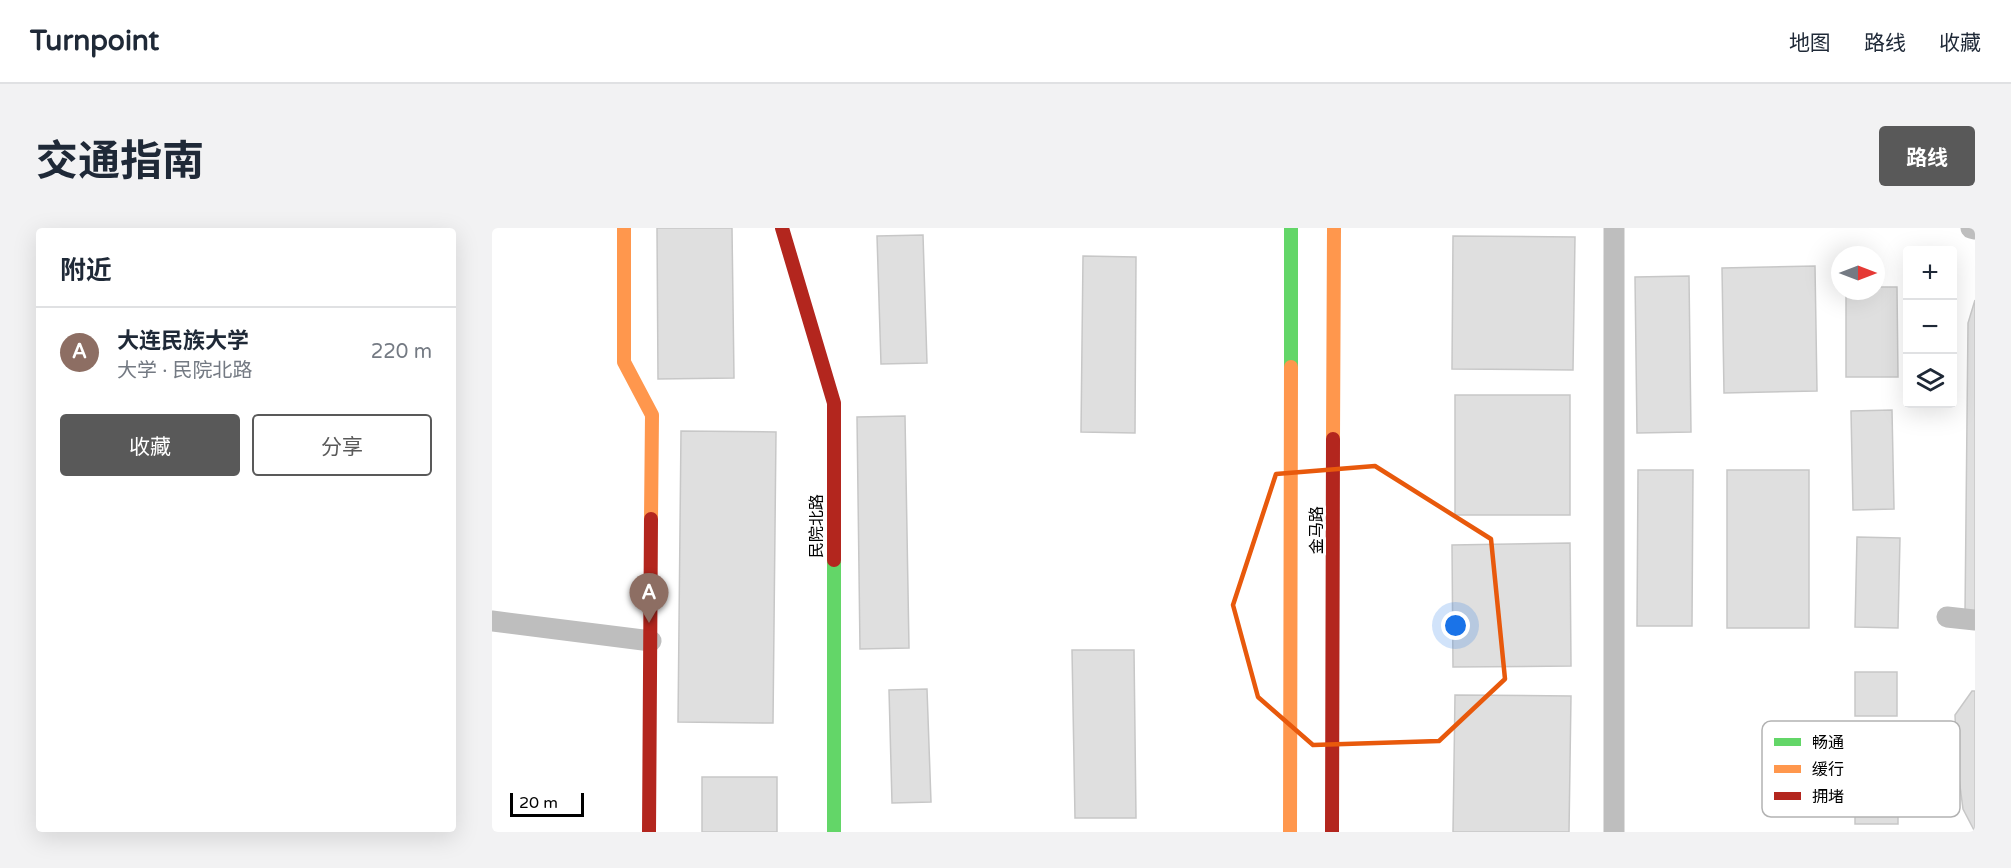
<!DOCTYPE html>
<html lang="zh">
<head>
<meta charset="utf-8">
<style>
	:root { --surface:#fff; --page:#f2f2f3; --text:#1f2937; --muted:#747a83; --line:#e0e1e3; --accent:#595959 }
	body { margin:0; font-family:"Varela Round","Noto Sans SC",sans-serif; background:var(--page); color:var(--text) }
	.controls { position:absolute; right:18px; top:18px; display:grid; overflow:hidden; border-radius:6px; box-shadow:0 6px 24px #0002 }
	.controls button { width:54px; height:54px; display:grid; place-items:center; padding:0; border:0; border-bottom:2px solid var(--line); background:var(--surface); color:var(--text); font:30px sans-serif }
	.compass { position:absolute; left:1339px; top:18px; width:54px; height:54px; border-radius:50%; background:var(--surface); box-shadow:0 6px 24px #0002; rotate:90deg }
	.scale { position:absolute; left:18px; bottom:15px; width:74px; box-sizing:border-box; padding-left:6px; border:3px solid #000; border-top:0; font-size:16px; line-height:21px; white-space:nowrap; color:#000; -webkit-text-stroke:4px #fff; paint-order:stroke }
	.you { position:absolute; left:964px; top:398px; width:21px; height:21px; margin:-15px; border:4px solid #fff; border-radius:50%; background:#1a73e8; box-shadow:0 0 0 9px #1a73e833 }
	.badge { display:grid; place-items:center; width:39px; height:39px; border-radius:50%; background:var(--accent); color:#fff; font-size:20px; font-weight:700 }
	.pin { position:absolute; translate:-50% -50px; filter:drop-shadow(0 2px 3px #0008) }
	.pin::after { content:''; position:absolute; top:32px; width:21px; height:18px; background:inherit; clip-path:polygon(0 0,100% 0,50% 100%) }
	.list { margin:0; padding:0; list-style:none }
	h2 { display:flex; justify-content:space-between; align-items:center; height:78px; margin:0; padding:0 24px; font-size:26px }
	h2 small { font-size:20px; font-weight:400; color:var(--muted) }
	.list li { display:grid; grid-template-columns:39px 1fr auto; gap:18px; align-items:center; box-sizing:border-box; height:90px; padding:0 24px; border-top:2px solid var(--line) }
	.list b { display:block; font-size:22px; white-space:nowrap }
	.list p { margin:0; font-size:20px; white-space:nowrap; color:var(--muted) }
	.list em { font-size:20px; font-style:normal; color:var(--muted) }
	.actions { display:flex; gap:12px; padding:18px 24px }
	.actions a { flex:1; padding:14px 0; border:2px solid var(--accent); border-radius:6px; text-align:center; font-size:21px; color:var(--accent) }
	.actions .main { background:var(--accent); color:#fff }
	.icon { flex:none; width:33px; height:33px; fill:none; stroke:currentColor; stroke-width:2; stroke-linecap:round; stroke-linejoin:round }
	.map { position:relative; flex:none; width:1483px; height:604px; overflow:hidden; border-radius:6px }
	header { display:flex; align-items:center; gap:36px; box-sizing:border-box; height:84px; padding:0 30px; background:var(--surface); border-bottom:2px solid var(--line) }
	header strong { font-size:28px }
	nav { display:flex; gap:33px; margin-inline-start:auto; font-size:21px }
	.intro { display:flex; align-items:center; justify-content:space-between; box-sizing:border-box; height:144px; padding:0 36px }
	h1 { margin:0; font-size:42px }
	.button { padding:15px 27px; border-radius:6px; background:var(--accent); color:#fff; font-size:21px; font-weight:700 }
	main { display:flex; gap:36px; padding:0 36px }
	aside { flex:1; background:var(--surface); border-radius:6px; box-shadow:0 6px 24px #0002 }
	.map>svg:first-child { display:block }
	.building { fill:#dfdfdf; stroke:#c7c7c7; stroke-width:1.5 }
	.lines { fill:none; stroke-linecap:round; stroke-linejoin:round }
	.street { stroke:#bebebe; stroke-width:21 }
	.fast { stroke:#63d668; stroke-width:14 }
	.slow { stroke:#ff974d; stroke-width:14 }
	.jam { stroke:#b3261e; stroke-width:14 }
	.marked { fill:none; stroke:#e8590c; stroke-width:4.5; stroke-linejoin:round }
	.labels { text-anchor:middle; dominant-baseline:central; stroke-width:6; stroke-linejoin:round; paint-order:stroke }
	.street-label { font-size:16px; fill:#000; stroke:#fff }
	.key { fill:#fff; stroke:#b2b2b2; stroke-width:1.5 }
	.key-label { font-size:16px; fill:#000 }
</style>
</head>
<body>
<header>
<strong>Turnpoint</strong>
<nav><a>地图</a><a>路线</a><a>收藏</a></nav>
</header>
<div class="intro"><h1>交通指南</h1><a class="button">路线</a></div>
<main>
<aside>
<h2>附近<small></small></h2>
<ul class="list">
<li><span class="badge" style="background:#8d6e63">A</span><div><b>大连民族大学</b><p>大学 · 民院北路</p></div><em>220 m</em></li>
</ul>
<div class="actions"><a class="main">收藏</a><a>分享</a></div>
</aside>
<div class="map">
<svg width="1483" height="604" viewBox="0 0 1483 604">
	<rect width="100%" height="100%" fill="#fff"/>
	<path class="building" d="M165,0H240L242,150L166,151Z
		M431,7L435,135L389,136L385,8Z
		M961,8L1083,9L1081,142L960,141Z
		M591,28L644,29L643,205L589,204Z
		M1323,38L1325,163L1232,165L1230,40Z
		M1197,48L1199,204L1145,205L1143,49Z
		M1384,59H1405L1406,149H1354V63H1384Z
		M1483,72V386H1473L1476,95Z
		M963,167H1078V287H963Z
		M1400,182L1402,281L1361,282L1359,183Z
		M413,188L417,420L368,421L365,189Z
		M189,203L284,204L281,495L186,494Z
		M1146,242H1201L1200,398H1145Z
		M1235,242H1317V400H1235Z
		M1365,309L1408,310L1406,400L1363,399Z
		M1078,315L1079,438L961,439L960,317Z
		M580,422H642L644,590H583Z
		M1363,444H1405V488H1363Z
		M435,461L439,574L400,575L397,462Z
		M1480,463H1483V604L1471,581L1465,535L1463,487Z
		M963,467L1079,468L1077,604H961Z
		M1363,512H1406V596H1363Z
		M210,549H285V604H210Z"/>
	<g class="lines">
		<path class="street" d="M1122,0V604
			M1479,0L1483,1
			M1455,389L1483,392
			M0,393L159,413"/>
		<path class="fast" d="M799,139V0
			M342,332V604"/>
		<path class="slow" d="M132,0V134L160,187L159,291
			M841,211L842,0
			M798,604L799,139"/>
		<path class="jam" d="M290,0L342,175V332
			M157,604L159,291
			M840,604L841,211"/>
	</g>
	<path class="marked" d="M883,238L999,311L1013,451L947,513L821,517L766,469L741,377L784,246Z"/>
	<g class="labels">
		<g class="street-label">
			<text transform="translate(325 298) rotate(-90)">民院北路</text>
			<text transform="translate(825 302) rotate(-90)">金马路</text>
		</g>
	</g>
	<rect x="1270" y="493" width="198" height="96" rx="9" class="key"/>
	<rect x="1282" y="510" width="27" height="8" fill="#63d668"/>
	<rect x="1282" y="537" width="27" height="8" fill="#ff974d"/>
	<rect x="1282" y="564" width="27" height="8" fill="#b3261e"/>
	<g class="key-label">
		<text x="1320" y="520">畅通</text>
		<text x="1320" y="547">缓行</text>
		<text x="1320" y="574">拥堵</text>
	</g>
</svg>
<div class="controls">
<button>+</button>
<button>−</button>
<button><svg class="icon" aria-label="layers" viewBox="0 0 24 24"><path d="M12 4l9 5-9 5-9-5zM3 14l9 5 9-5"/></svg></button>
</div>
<svg class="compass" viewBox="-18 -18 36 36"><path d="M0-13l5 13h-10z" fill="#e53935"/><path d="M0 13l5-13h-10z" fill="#747a83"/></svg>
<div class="scale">20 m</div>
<div class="you"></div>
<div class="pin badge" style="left:157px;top:395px;background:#8d6e63">A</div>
</div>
</main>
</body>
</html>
